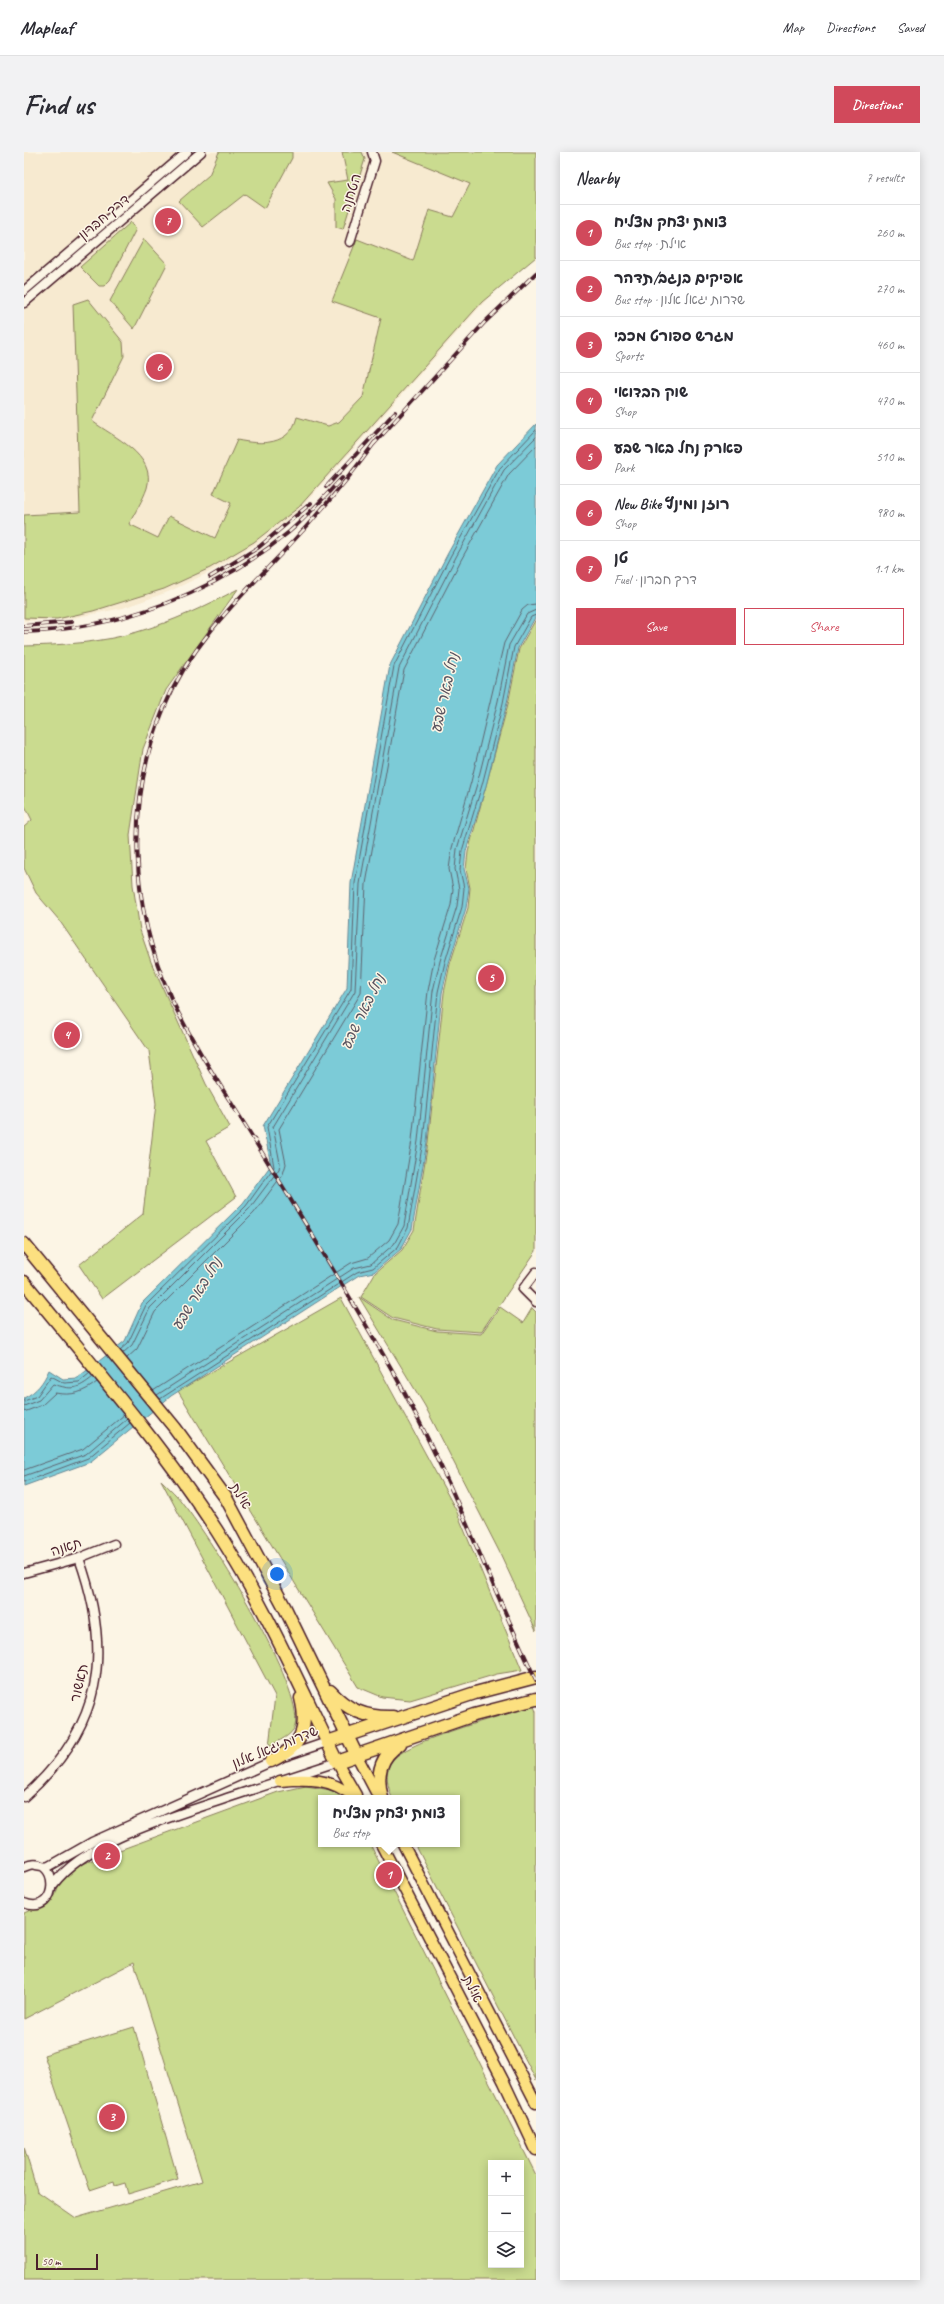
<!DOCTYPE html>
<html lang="en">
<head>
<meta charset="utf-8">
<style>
	:root { --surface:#fff; --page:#f2f2f3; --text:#2b2b33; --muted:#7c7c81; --line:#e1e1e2; --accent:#d1495b }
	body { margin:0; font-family:Caveat,"Playpen Sans Hebrew",sans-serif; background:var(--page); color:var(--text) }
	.controls { position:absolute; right:12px; bottom:12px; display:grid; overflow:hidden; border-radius:0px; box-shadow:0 2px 10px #0003 }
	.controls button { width:36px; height:36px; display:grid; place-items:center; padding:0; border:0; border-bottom:1px solid var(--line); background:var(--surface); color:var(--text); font:20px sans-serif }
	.scale { position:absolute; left:12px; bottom:10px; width:62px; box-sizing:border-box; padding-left:4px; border:2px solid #4a1f2b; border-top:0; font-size:11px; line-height:14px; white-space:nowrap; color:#4a1f2b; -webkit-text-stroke:3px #fcf5e5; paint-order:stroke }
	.you { position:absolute; left:253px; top:1422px; width:14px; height:14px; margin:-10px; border:3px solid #fff; border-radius:50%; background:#1a73e8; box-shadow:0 0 0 6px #1a73e833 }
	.badge { display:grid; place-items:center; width:26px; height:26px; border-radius:50%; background:var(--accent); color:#fff; font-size:13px; font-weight:700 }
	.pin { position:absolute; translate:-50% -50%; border:2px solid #fff; box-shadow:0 1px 4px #0006 }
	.popup { position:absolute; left:294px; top:1643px; width:142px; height:52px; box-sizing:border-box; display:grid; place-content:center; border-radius:0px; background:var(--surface); filter:drop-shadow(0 1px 3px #0005); font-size:13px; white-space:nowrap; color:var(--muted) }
	.popup b { font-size:15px; color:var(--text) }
	.popup::after { content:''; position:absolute; left:50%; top:100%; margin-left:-8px; border:8px solid transparent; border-top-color:var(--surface) }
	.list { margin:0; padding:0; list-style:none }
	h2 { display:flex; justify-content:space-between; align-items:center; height:52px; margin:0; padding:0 16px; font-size:17px }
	h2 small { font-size:13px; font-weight:400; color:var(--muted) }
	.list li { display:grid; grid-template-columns:26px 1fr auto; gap:12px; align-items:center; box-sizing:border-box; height:56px; padding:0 16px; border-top:1px solid var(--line) }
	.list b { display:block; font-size:15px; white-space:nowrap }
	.list p { margin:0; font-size:13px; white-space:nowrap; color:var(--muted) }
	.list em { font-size:13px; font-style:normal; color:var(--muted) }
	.actions { display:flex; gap:8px; padding:12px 16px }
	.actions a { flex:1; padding:9px 0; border:1px solid var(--accent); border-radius:0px; text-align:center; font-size:14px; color:var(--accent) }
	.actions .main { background:var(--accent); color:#fff }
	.icon { flex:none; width:22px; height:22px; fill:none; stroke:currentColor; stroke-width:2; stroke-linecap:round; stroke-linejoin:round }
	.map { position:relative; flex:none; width:512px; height:2128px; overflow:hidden; border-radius:0px }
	header { display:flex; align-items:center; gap:24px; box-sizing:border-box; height:56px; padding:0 20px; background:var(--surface); border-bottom:1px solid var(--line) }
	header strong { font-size:19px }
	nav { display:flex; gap:22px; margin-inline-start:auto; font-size:14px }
	.intro { display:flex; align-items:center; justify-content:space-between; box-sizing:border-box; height:96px; padding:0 24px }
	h1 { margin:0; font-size:28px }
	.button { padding:10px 18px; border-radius:0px; background:var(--accent); color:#fff; font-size:14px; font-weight:700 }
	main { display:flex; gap:24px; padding:0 24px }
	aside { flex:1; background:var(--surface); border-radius:0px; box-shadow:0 2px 10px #0003 }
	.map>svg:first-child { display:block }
	.built { fill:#f7ead0 }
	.green { fill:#cadb8f; stroke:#8a7d5d; fill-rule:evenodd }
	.water { fill:#7ccbd7; stroke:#688692 }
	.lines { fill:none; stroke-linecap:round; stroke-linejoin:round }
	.shore { stroke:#5e6470; stroke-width:1 }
	.minor-casing { stroke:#4a1f2b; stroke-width:11 }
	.major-casing { stroke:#4a1f2b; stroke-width:13 }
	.highway-casing { stroke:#4a1f2b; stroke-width:15 }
	.minor { stroke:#fcf5e5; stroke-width:8 }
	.major { stroke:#fce080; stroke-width:10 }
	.highway { stroke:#fce080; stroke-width:12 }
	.rail-casing { stroke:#4a1f2b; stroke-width:4 }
	.rail { stroke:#fcf5e5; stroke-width:2.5; stroke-dasharray:8; stroke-linecap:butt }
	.labels { text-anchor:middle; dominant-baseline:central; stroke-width:3; stroke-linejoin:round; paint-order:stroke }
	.street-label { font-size:14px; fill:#4a1f2b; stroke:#fcf5e5 }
	.water-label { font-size:15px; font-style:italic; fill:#59535f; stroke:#fcf5e5 }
</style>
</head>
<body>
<header>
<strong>Mapleaf</strong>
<nav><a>Map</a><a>Directions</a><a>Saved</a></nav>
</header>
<div class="intro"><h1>Find us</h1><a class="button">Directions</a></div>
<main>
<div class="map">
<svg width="512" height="2128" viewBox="0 0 512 2128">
	<rect width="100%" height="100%" fill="#fcf5e5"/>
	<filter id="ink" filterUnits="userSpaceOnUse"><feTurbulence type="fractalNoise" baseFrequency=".025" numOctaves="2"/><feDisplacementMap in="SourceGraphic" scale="8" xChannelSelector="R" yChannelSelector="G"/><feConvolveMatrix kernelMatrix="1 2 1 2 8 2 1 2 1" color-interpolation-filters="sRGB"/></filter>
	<g filter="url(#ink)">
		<path class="built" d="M0,0H512V103L463,147L275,358L234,391L188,419L144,440L99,456L44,467L0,469Z"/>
		<path class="green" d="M195,0H268V6L241,56L221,42L179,75L155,49L185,23Z
			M318,0H338L341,7L319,77L312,75V47L303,31L324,28Z
			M368,0H512V105L458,150L275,355L230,390L186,416L140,437L69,459L33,467L0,466V363L56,360L49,152L64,147L99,190L100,204L68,269C89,285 133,303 123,336C119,348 111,360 105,372L134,386L145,364L191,386L207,351L189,342L213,288C237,293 266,294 273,265L304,274L315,270L339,245L357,166L308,149L333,87L389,109L405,58L429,65L446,32Z
			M107,70L112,77L86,128L80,134H75L56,115Z
			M120,87L143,112L110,177L86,149Z
			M214,437L142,538L119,597L106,683L109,733L116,778L127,810L182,932L206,975L182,989L212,1045L78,1147L55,1113L119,1062L132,952L125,899L35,768L12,741L0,716V675L8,668L0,652V494C38,493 76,491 113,480C148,470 182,454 214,437Z
			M512,467V1099L457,1180L413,1177L369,1166L337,1145L351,1121L378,1098L390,1078L404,990L420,841L426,812L444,756L446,736L442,717L444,700L484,552L495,497Z
			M335,1145L369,1168L413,1179L457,1182L476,1155L499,1171L508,1156L512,1160V1479L476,1401L401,1254Z
			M317,1146L432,1358L498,1518L473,1522L386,1548L358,1545L334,1535L154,1239Z
			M137,1328C145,1336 154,1344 160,1353C187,1387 281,1536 271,1574C268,1584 254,1589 245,1594L251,1544Z
			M510,1554L512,1560V1928L391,1692H433V1646H368C364,1635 360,1621 367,1610C381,1588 481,1563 510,1554Z
			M282,1634L307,1638L319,1646H297V1692H346L512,2023V2128H0V1995L13,2039L52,2066L178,2029L110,1810L0,1867V1761L26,1749L31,1744L36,1729L52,1714L254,1640ZM467,2011H497V2113H467Z
			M110,1875L154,2027L104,2042L101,2031L91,2034L90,2030L66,2038L20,1903Z"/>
		<path class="water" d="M512,272V464L494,496L483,551L462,634L442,699L440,717L445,736L442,756L425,811L418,841L403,990L388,1077L377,1097L350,1120L335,1123L147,1244L66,1310L0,1334V1246C13,1239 19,1231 25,1218L39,1227L53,1226L101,1189L118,1151L219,1051L247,1013L239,974L323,836L327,731L366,513L424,401L473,313Z"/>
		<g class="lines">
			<path class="shore" d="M96,1198L104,1191L122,1153L222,1054L250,1015L243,975L327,837L331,731L370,514L427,403L476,316L512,278
				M99,1201L108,1193L126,1156L225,1057L255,1017L256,1011L249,975L331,839L336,732L375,516L432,405L480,318L512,285
				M103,1206L113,1197L131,1160L230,1061L259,1022L262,1012L255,977L337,841L342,732L380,518L437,408L485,322L512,294
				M129,1239L327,1111L344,1106L365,1088L374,1072L388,988L404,839L410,808L427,753L429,737L425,717L428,696L447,630L480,491L498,458L504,453L512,452
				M133,1243L330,1116L347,1112L370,1092L380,1074L394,989L409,839L416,809L433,754L435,737L431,717L433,697L453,632L474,549L485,493L503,462L512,458
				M136,1247L333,1120L349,1116L374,1095L384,1076L399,989L414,840L421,810L438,755L440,736L436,718L438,699L458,633L479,551L490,495L507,465L512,463
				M0,1249L13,1244L27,1224L40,1231L55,1230L66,1221
				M0,1254L15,1248L29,1232C48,1238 53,1238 69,1225
				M0,1260L18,1253L31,1241C48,1244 59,1241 73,1230
				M0,1318L59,1297L100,1263
				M0,1324L62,1302L103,1267
				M0,1330L64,1306L106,1271"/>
			<g class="minor-casing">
				<path id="minor" d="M326,90L351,9L348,0
					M0,139L163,0
					M0,151L177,0
					M512,1120L499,1137L512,1150
					M0,1421L55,1406L90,1392
					M262,1604L303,1590
					M0,1645C79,1575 89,1501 55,1406
					M12,1713L24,1715L68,1690L251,1608
					M0,1715C36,1698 37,1766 0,1751
					M29,1733C62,1688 151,1664 203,1646C240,1634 277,1622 313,1610"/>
			</g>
			<g class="major-casing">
				<path id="major" d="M333,1604L355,1646
					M313,1610L332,1643
					M256,1629C284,1626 308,1626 331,1646
					M357,1692L480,1930L512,1998
					M379,1692L512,1951"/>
			</g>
			<g class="highway-casing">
				<path id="highway" d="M0,1092L151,1276L202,1346L261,1456L333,1604
					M0,1130C66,1211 136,1291 193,1379C240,1452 275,1532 313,1610L450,1563L512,1547
					M306,1539C323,1558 342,1566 369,1565
					M303,1590L451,1541L512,1525
					M247,1609C277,1595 285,1578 277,1546
					M358,1646C352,1624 355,1605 376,1592"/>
			</g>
			<use href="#minor" class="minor"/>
			<use href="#major" class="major"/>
			<use href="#highway" class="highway"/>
			<g class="rail-casing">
				<path id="rail" d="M351,290C323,329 293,364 260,399C214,447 166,493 140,556C101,649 106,755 147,846C172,899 207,949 237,999C283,1074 329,1149 372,1225C426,1323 464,1427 512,1528
					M348,294L461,170L512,121
					M302,335L371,260
					M186,425L235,395L287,351
					M0,474L48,470
					M0,480C96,477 191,441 265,380C284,364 301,344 318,326"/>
			</g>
			<use href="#rail" class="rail"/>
		</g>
	</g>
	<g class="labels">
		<g class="street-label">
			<text transform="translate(327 41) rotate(-73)">הטחנה</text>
			<text transform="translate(80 65) rotate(-40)">דרך חברון</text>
			<text transform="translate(217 1344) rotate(58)">אילת</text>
			<text transform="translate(42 1395) rotate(-18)">תאנה</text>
			<text transform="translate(55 1531) rotate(-77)">תאשור</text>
			<text transform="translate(251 1595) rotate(-22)">שדרות יגאל אלון</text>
			<text transform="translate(449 1837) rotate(63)">אילת</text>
		</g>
		<g class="water-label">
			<text transform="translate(421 541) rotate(-77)">נחל באר שבע</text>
			<text transform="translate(339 860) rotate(-64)">נחל באר שבע</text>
			<text transform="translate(173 1142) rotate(-59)">נחל באר שבע</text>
		</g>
	</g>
</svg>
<div class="controls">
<button>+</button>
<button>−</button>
<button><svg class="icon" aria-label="layers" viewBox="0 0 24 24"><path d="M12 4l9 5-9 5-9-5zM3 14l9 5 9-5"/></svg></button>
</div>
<div class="scale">50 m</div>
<div class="you"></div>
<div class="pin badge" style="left:365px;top:1723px">1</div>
<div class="popup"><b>צומת יצחק מצליח</b>Bus stop</div>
<div class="pin badge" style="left:83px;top:1704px">2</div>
<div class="pin badge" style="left:88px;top:1965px">3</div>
<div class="pin badge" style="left:43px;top:883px">4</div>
<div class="pin badge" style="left:467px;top:826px">5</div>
<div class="pin badge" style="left:135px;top:215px">6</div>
<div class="pin badge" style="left:144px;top:69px">7</div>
</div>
<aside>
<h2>Nearby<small>7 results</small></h2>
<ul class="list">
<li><span class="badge">1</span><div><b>צומת יצחק מצליח</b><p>Bus stop · אילת</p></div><em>260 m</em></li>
<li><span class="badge">2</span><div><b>אפיקים בנגב/תדהר</b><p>Bus stop · שדרות יגאל אלון</p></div><em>270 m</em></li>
<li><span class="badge">3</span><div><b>מגרש ספורט מכבי</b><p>Sports</p></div><em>460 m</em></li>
<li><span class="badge">4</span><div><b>שוק הבדואי</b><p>Shop</p></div><em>470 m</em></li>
<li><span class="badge">5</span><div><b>פארק נחל באר שבע</b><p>Park</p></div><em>510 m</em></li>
<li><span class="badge">6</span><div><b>New Bike רוזן ומינץ</b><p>Shop</p></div><em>980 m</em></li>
<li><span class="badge">7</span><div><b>טן</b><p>Fuel · דרך חברון</p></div><em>1.1 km</em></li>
</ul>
<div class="actions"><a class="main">Save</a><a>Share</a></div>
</aside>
</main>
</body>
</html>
